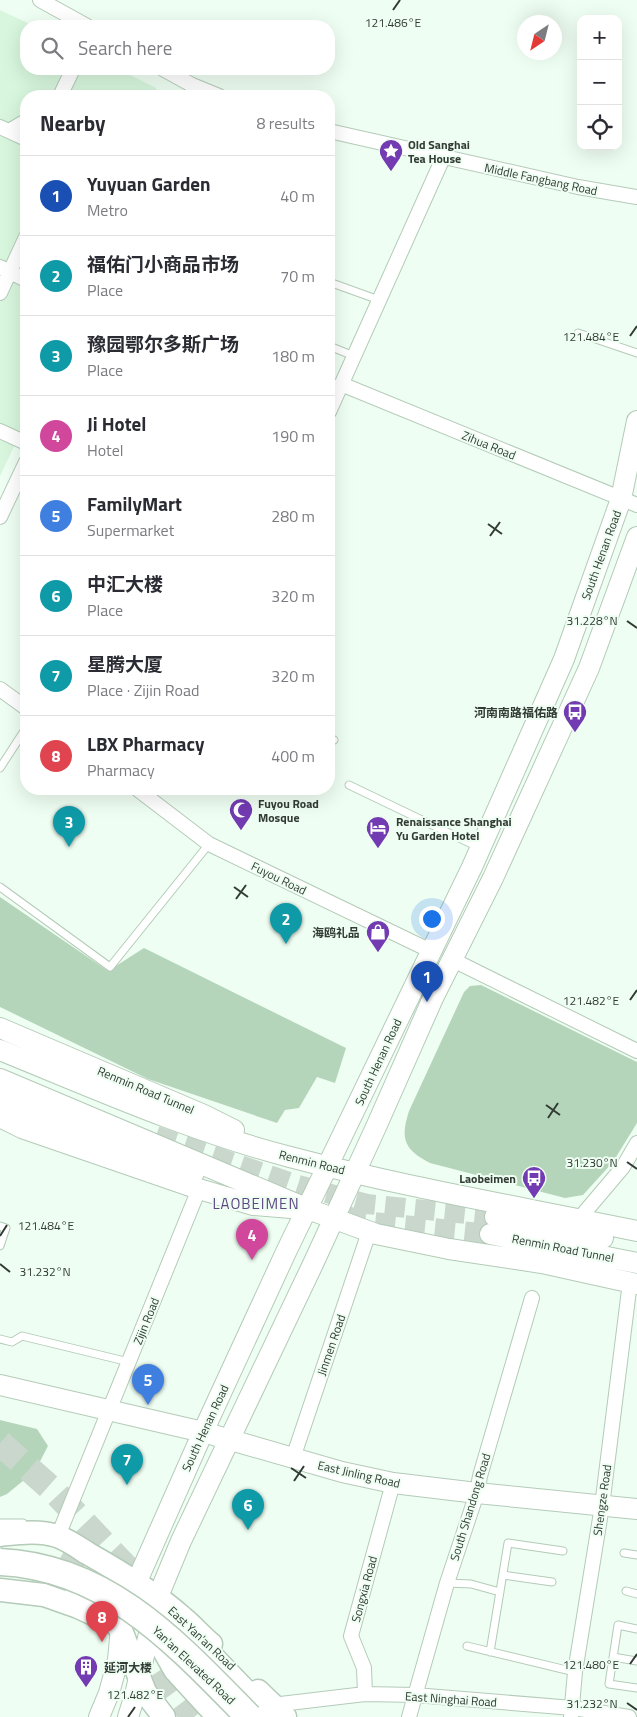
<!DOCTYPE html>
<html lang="en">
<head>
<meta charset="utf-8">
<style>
	:root { --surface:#fff; --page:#f7f7f7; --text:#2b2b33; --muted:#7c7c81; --line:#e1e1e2; --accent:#ea580c }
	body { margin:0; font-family:"Titillium Web","Noto Sans SC",sans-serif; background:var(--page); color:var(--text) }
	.controls { position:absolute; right:15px; top:15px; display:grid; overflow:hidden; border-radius:10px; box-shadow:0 5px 20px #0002 }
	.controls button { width:45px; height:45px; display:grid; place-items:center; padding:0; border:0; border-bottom:1px solid var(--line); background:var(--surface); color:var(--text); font:25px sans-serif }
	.compass { position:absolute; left:517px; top:15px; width:45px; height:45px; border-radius:50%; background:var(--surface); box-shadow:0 5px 20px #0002; rotate:215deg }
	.you { position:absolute; left:431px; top:918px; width:18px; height:18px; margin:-12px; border:4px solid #fff; border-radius:50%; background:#1a73e8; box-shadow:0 0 0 8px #1a73e833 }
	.badge { display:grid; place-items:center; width:32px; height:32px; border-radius:50%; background:var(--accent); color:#fff; font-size:16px; font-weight:700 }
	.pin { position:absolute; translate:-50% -41px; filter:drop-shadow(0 1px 2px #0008) }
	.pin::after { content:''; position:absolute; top:26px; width:18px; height:15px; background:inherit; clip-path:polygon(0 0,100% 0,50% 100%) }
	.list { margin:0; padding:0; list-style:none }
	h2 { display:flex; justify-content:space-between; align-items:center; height:65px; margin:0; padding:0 20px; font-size:21px }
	h2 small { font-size:16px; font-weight:400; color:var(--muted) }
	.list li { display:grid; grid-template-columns:32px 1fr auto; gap:15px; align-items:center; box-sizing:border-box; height:80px; padding:0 20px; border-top:1px solid var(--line) }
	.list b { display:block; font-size:19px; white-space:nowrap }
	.list p { margin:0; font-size:16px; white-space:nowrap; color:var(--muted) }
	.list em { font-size:16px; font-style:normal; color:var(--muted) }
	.icon { flex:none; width:28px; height:28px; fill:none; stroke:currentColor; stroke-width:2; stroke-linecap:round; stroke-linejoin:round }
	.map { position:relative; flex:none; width:637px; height:1717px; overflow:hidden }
	.search { position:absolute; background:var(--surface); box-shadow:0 5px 20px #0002; left:20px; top:20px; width:315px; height:55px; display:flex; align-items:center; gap:12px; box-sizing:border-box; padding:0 18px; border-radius:20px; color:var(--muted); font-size:19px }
	.panel { position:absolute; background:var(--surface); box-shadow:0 5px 20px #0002; left:20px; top:90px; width:315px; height:705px; border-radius:20px }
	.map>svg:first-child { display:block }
	.built { fill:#d7f6dd }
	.green { fill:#b5d5bb }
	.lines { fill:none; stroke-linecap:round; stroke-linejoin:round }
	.secondary-tunnel { stroke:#c9d7cc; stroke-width:20; stroke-dasharray:20 10; stroke-linecap:butt }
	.highway-tunnel { stroke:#c9d7cc; stroke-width:26; stroke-dasharray:26 13; stroke-linecap:butt }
	.lane-casing { stroke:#b4cbb8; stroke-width:9 }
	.street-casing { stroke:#b4cbb8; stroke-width:16 }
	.secondary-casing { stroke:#b4cbb8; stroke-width:22 }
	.primary-casing { stroke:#b4cbb8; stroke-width:25 }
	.highway-casing { stroke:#b4cbb8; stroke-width:29 }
	.lane { stroke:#fff; stroke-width:7 }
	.street { stroke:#fff; stroke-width:14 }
	.secondary { stroke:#fff; stroke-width:20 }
	.primary { stroke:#fff; stroke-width:22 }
	.highway { stroke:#fff; stroke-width:26 }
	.highway-bridge-casing { stroke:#b4cbb8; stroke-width:29; stroke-linecap:butt }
	.highway-bridge { stroke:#fff; stroke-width:26 }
	.ticks { fill:none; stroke:#323b34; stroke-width:2 }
	.labels { text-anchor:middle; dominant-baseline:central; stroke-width:4; stroke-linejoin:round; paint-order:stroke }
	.poi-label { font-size:12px; font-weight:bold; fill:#323b34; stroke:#effef2; text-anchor:start }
	.street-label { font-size:12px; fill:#323b34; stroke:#effef2 }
	.quarter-label { font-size:15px; letter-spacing:1px; fill:#5f4784; stroke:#effef2 }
	.ticks-label { font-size:12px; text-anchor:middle; fill:#323b34; stroke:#effef2; stroke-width:4; stroke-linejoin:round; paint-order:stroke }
</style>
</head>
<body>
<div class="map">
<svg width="637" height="1717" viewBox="0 0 637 1717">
	<rect width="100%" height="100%" fill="#effef2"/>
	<path class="built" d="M0,10L34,26H26V69H118L156,88L159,96H26V421L0,476Z"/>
	<path class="green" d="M0,897L108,971L144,948L346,1048L335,1083L317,1077L299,1108L285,1110L277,1123L148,1079L0,1007Z
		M481,985L637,1062V1123L613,1162L583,1195L565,1198L430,1163C404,1149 400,1139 409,1111L464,992L470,986Z
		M0,1420L37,1429L48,1446L35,1471L7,1494L0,1497Z"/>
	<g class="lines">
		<path class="secondary-tunnel" d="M156,1136L298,1185L367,1204L495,1217
			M346,1216L364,1221L490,1234"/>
		<path class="highway-tunnel" d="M0,1443L54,1491L140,1582
			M66,1548C108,1573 128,1617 152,1658C164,1678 179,1698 194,1717"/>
		<g class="lane-casing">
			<path id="lane" d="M329,282L379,300
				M578,333L637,353
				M329,346L354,356
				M329,738L334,740
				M0,768L26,728
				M349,785L478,847
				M0,887L110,967L209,844
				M0,1226L6,1228L0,1246
				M0,1339L12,1342L22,1336L129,1362
				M0,1523H23
				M624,1553L637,1555
				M503,1575L552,1582
				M447,1583L471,1584L500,1592
				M626,1591L637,1594
				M637,1629L618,1625L609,1684L637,1688
				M467,1646L575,1672
				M490,1652L508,1543L563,1551
				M613,1657L637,1661"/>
		</g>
		<g class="street-casing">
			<path id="street" d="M40,0L87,26
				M163,69L192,85L219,96
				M60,96L73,69
				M0,127L26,139
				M9,131L26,121
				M329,131L578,187L637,197
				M0,267L26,280
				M0,293L26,237
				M341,384L637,505
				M329,412L443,158
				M0,431L26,443
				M0,517L26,462
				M0,689L26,708
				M137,789L209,844L431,951
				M453,960L637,1051
				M579,1219L623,1167L637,1143
				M293,1458L369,1232
				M58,1536L199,1189
				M365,1694L364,1668L351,1636L393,1483
				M272,1705L365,1694L415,1695L573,1708L629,1717
				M409,1717L447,1583L477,1493L480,1476L532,1298
				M571,1717L575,1672L602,1506L630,1282"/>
		</g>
		<g class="secondary-casing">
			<path id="secondary" d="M0,1028L204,1115L234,1130
				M0,1050C96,1089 190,1131 290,1157C404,1187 521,1207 637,1231
				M0,1079L308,1209L376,1234L449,1249L542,1263L637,1284
				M0,1098L153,1161L194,1173
				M0,1117L22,1128L199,1189L253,1205L291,1208
				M495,1217L603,1238
				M490,1234L637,1263
				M0,1385L203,1432L342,1472L393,1483L477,1493L637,1509
				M130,1597L203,1432L286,1252L472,867L564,659L621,499L637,421
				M99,1717L109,1693L118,1660L121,1627
				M128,1717L135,1695L157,1599L181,1541L313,1264L376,1127L433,998L493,878L589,668L637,537"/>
		</g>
		<g class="primary-casing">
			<path id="primary" d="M0,1535C19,1533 39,1530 57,1536C68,1540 78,1547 87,1553C119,1571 155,1593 183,1618C193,1626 201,1636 211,1644
				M76,1587L101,1606L121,1630L145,1692L164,1717
				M0,1590L44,1595L78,1607L104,1619
				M151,1628L175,1670L218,1717
				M258,1691L285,1717"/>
		</g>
		<g class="highway-casing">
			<path id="highway" d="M190,1636L268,1717"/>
		</g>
		<use href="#lane" class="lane"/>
		<use href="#street" class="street"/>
		<use href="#secondary" class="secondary"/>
		<use href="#primary" class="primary"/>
		<use href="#highway" class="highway"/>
		<g class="highway-bridge-casing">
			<path id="highway-bridge" d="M0,1562C109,1567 178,1645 249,1717"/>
		</g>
		<use href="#highway-bridge" class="highway-bridge"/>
	</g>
	<path class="ticks" d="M393,10L400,0M630,336L637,326M488,524L502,534M490,536L500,522M627,621L637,628M234,887L248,897M236,899L246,885M630,1000L637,990M546,1105L560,1115M548,1118L558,1103M627,1162L637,1169M0,1236L7,1225M0,1264L10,1272M291,1468L306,1478M294,1481L304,1466M630,1664L637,1654M627,1703L637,1710M128,1717L135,1707"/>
	<defs>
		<g id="sight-pin" transform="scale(1.25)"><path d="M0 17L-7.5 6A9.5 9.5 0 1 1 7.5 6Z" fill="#723bb2" stroke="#effef2"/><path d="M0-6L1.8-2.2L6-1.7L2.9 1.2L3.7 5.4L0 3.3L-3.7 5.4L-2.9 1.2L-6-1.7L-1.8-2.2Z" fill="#fff"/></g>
		<g id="bus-pin" transform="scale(1.25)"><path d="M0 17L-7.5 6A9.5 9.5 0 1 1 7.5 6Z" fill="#723bb2" stroke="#effef2"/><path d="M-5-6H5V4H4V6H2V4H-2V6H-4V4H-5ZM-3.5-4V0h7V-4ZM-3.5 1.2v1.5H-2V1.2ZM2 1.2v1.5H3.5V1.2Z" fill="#fff"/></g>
		<g id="mosque-pin" transform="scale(1.25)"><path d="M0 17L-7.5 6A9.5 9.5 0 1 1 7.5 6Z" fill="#723bb2" stroke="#effef2"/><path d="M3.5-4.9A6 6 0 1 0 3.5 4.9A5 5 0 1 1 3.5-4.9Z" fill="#fff"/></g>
		<g id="hotel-pin" transform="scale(1.25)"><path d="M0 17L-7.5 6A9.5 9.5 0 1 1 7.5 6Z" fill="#723bb2" stroke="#effef2"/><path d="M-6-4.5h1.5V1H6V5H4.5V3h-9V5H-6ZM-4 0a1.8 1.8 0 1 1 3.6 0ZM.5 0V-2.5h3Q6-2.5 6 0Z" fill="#fff"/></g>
		<g id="shop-pin" transform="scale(1.25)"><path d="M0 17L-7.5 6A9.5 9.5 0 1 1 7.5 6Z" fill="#723bb2" stroke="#effef2"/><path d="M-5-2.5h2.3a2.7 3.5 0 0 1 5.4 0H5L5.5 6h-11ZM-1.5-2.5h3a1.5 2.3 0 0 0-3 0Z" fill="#fff"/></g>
		<g id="building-pin" transform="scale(1.25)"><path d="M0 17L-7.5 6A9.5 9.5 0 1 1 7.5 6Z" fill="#723bb2" stroke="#effef2"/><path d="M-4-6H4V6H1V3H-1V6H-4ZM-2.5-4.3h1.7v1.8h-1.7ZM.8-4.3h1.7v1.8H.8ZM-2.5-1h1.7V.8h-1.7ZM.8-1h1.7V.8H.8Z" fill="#fff"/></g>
	</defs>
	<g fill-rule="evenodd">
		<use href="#sight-pin" x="391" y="151"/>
		<use href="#bus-pin" x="575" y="712"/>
		<use href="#mosque-pin" x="241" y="810"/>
		<use href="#hotel-pin" x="378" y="828"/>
		<use href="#shop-pin" x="378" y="932"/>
		<use href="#bus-pin" x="534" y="1178"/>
		<use href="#building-pin" x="86" y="1667"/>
	</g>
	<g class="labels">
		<g class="poi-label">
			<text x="408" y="144">Old Sanghai<tspan x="408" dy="14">Tea House</tspan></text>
			<text x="558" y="712" text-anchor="end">河南南路福佑路</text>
			<text x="258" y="803">Fuyou Road<tspan x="258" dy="14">Mosque</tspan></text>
			<text x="396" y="821">Renaissance Shanghai<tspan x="396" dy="14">Yu Garden Hotel</tspan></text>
			<text x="360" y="932" text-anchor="end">海鸥礼品</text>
			<text x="516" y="1178" text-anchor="end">Laobeimen</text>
			<text x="104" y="1667">延河大楼</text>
		</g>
		<g class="street-label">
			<text transform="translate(541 179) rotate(12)">Middle Fangbang Road</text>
			<text transform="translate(489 445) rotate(22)">Zihua Road</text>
			<text transform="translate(601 555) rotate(-70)">South Henan Road</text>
			<text transform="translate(279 878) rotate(26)">Fuyou Road</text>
			<text transform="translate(378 1062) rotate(-65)">South Henan Road</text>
			<text transform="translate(146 1090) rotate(23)">Renmin Road Tunnel</text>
			<text transform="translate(312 1162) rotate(14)">Renmin Road</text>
			<text transform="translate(563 1248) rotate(11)">Renmin Road Tunnel</text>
			<text transform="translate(146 1321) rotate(-68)">Zijin Road</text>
			<text transform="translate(331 1345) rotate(-71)">Jinmen Road</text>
			<text transform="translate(205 1428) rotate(-65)">South Henan Road</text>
			<text transform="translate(359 1474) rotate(13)">East Jinling Road</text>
			<text transform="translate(602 1500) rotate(-82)">Shengze Road</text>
			<text transform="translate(470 1507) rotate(-73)">South Shandong Road</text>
			<text transform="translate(364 1589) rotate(-75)">Songxia Road</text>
			<text transform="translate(202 1638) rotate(43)">East Yan'an Road</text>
			<text transform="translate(194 1665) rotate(43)">Yan'an Elevated Road</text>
			<text transform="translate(451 1699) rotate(4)">East Ninghai Road</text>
		</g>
		<g class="quarter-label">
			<text x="256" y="1203">LAOBEIMEN</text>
		</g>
	</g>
	<g class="ticks-label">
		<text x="393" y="27">121.486°E</text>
		<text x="591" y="341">121.484°E</text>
		<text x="592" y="625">31.228°N</text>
		<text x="591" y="1005">121.482°E</text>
		<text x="592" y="1167">31.230°N</text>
		<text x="46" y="1230">121.484°E</text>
		<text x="45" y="1276">31.232°N</text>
		<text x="591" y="1669">121.480°E</text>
		<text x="135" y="1699">121.482°E</text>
		<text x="592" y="1708">31.232°N</text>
	</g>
</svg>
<div class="controls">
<button>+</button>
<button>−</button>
<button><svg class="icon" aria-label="locate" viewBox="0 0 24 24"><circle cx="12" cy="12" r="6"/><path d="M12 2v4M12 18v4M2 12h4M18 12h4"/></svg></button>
</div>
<svg class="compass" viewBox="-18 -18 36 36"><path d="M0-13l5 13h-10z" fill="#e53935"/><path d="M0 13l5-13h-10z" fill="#7c7c81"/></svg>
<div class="you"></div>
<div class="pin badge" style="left:427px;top:1002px;background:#1a4fb4">1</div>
<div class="pin badge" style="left:286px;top:944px;background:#0f9aa8">2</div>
<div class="pin badge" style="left:69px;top:847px;background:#0f9aa8">3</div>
<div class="pin badge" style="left:252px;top:1260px;background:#d1479c">4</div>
<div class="pin badge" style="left:148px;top:1405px;background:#3f7fe0">5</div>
<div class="pin badge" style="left:248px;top:1530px;background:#0f9aa8">6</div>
<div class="pin badge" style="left:127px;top:1485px;background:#0f9aa8">7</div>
<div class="pin badge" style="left:102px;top:1642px;background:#e0444e">8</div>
<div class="search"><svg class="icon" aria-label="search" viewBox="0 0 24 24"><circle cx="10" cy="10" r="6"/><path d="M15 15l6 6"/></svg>Search here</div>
<section class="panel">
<h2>Nearby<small>8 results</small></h2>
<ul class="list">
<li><span class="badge" style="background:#1a4fb4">1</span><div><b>Yuyuan Garden</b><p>Metro</p></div><em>40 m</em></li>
<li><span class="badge" style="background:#0f9aa8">2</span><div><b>福佑门小商品市场</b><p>Place</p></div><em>70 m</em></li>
<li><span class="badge" style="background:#0f9aa8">3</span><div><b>豫园鄂尔多斯广场</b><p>Place</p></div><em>180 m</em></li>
<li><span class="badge" style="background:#d1479c">4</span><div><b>Ji Hotel</b><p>Hotel</p></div><em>190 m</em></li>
<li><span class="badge" style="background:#3f7fe0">5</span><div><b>FamilyMart</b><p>Supermarket</p></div><em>280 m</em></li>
<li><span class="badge" style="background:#0f9aa8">6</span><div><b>中汇大楼</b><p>Place</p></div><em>320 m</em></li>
<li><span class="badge" style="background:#0f9aa8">7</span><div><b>星腾大厦</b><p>Place · Zijin Road</p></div><em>320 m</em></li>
<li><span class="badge" style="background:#e0444e">8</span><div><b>LBX Pharmacy</b><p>Pharmacy</p></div><em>400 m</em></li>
</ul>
</section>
</div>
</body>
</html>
